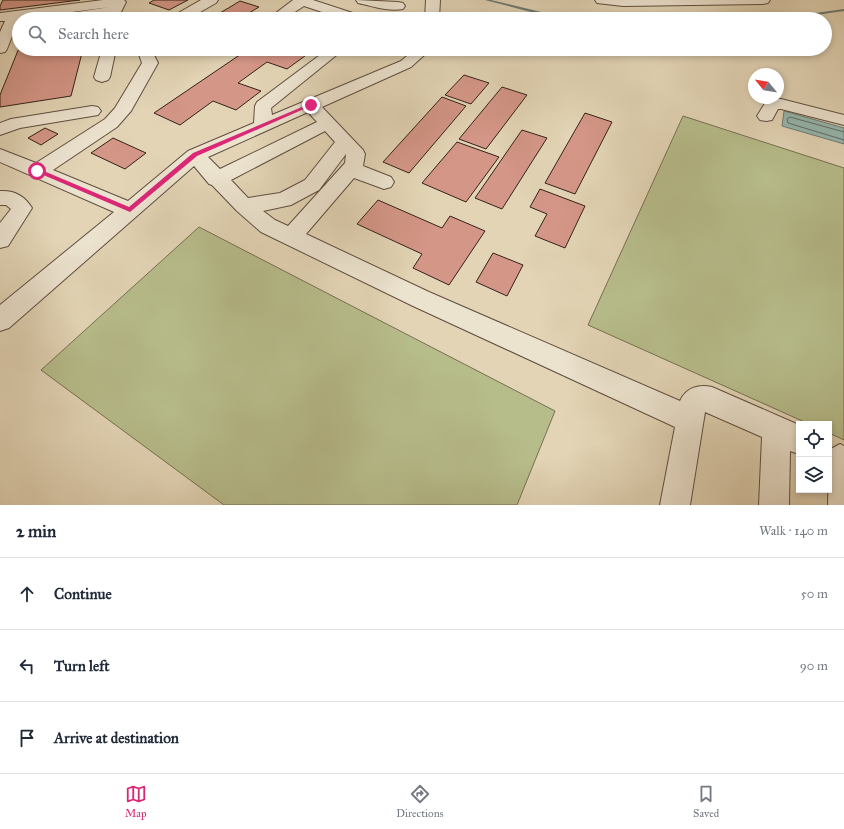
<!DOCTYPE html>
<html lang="en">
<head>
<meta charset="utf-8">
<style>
	:root { --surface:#fff; --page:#f2f2f3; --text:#1f2937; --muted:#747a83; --line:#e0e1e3; --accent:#db2777 }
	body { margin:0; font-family:"IM FELL Great Primer",serif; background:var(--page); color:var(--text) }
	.controls { position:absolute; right:12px; bottom:12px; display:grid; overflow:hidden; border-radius:0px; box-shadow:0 2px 6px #0003 }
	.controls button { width:36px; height:36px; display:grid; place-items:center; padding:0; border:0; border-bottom:1px solid var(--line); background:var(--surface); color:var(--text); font:20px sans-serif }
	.compass { position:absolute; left:748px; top:68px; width:36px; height:36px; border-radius:50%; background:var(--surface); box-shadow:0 2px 6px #0003; rotate:300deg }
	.stop { position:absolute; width:12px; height:12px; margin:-9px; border:3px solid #db2777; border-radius:50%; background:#fff }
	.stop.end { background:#db2777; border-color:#fff; box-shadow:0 1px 4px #0008 }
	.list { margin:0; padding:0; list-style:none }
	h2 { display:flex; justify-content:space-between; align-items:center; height:52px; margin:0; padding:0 16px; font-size:17px }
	h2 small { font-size:13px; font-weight:400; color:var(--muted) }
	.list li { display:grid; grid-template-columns:26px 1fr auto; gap:12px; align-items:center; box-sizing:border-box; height:72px; padding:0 16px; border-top:1px solid var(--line) }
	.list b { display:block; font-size:15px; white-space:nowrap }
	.list em { font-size:13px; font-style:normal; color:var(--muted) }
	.icon { flex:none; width:22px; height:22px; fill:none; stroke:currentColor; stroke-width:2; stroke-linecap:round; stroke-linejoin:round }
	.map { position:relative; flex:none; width:844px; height:505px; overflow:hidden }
	.search { position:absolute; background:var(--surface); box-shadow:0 2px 6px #0003; left:12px; right:12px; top:12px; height:44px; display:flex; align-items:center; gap:10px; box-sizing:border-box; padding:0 14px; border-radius:22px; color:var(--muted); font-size:15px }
	.sheet { height:268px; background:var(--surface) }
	nav { display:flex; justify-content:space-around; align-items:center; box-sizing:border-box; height:56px; border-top:1px solid var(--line); background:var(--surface); font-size:11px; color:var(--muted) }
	nav a { display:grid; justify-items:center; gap:2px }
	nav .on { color:var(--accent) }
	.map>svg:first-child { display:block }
	.green { fill:#b7bc8b; stroke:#766f52 }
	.water { fill:#95b8b0; stroke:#6e7c74 }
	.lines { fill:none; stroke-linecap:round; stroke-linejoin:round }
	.shore { stroke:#646d64; stroke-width:1 }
	.stream { fill:#6e7c74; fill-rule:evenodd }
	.building { fill:#d49687; stroke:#342219 }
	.minor-casing { stroke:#604e40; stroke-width:2 }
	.minor { fill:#ece3cf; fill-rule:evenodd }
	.route { fill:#db2777 }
</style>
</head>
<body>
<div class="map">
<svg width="844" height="505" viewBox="0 0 844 505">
	<rect width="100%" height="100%" fill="#e2d4b5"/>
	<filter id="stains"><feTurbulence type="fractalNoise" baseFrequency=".005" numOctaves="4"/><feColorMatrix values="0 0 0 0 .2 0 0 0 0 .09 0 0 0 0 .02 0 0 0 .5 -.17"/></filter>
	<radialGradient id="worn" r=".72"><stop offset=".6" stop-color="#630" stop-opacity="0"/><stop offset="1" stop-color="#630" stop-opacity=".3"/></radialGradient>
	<path class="green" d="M683,116L844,168V440L829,433V424H809L588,325Z
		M199,227L555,411L517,505H224L41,370Z"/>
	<path class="water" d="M784,111L844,128V144L782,126Z"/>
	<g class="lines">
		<path class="shore" d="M844,132L790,117L787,119L788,123L844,140"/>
		<path class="stream" d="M485,0H491L570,19H562L542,15Z
			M844,9V11L788,19H778L780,18Z"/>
	</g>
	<path class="building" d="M3,0H80L0,10V6Z
		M154,0H188L169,10L149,3Z
		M240,1L259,7L239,19H210Z
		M300,14L317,19H293Z
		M19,48L83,49L71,96L0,107V95Z
		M236,49H297L309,53L287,69L267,62L238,83L261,91L236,110L213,101L180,125L154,113L244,52Z
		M464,75L489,83L471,104L445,95Z
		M502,87L527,95L486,149L459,139Z
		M442,97L466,106L409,173L383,162Z
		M585,113L612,122L575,194L545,183Z
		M45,128L58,134L41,145L28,138Z
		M522,130L547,138L502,209L475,198Z
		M113,138L146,153L125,169L91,153Z
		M457,142L499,157L466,202L422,183Z
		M540,189L585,206L565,248L535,236L547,214L530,207Z
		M378,200L442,228L450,216L485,231L449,285L413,268L422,254L357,224Z
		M493,253L523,265L507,296L476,282Z"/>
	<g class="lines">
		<g class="minor-casing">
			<path id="minor" d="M103,0H124L126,2L120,14C97,20 73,19 50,19L52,16L57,15L110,7L19,19L7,49L5,52L0,53V32L5,21H0V13Z
				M201,0H218L216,3L188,19H171L173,16Z
				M293,0H313L362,16L364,19H343L304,6L284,19H268Z
				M356,0L398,2L403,3L405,6L403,9C388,12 372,6 358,3Z
				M426,0H440L439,19H425Z
				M595,0H770L768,3L763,4L623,6L597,3Z
				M102,49H116L110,77L108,80L102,82L96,80L94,77Z
				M137,49H151L158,63L131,111L117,127L53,170L128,201L188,151L254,123L255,106L257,102L328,49H344L271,108L272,115L401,61L415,49H431L411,67L322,107L363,150L365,154L363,166L391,177L394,182L391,187L384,189L354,178L306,234L429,292L680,401C686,388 698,384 712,387L799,425V454L790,451L789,505H759L762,437L705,412L690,505H660L675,427L413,306L261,232L237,211L212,185L209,184L194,166L9,328L0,331V305L114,212L0,162V149L36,163L105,119L115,108L142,63ZM308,112L317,122L220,169L208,157ZM325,131L335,142L305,180L280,193L248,198L231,180ZM346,154L345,163L288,226L275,220L263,211L291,205L319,190Z
				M773,99H781L844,115V125L781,109H778L772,120L766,121L760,120L757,116L767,100Z
				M92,106L98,107L101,111L98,115L20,128L0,135V123L11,119Z
				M0,191C14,190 25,196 32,208L8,246L0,248V223L11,209L6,205H0Z
				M840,444L844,446V505H828L829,450Z"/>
		</g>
		<use href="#minor" class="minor"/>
	</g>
	<path class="route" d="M309,104L313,105L197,156L130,212L34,171L39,169L129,207L193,153Z"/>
	<rect width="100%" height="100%" filter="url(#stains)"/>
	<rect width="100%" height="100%" fill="url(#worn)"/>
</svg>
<div class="controls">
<button><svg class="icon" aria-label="locate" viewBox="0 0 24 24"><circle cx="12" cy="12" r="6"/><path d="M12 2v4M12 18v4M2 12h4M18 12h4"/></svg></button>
<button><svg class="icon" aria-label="layers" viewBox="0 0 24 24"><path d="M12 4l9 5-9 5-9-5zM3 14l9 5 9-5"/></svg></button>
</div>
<svg class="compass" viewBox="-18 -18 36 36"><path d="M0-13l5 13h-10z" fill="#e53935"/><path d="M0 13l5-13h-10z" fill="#747a83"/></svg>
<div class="stop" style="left:37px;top:171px"></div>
<div class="stop end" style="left:311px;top:105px"></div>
<div class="search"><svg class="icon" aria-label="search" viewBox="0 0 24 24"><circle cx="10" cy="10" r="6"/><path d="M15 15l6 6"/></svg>Search here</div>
</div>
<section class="sheet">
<h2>2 min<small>Walk · 140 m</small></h2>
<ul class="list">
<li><svg class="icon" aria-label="ahead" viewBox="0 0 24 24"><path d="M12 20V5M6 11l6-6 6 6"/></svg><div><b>Continue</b></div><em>50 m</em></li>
<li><svg class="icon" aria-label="left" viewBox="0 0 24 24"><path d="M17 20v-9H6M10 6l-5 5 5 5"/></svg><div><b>Turn left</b></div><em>90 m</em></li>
<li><svg class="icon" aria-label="arrive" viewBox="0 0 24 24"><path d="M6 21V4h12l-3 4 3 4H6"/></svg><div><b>Arrive at destination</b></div></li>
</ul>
</section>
<nav>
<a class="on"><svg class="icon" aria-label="map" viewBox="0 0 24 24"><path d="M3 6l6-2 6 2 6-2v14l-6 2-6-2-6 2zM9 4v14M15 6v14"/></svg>Map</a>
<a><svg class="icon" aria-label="directions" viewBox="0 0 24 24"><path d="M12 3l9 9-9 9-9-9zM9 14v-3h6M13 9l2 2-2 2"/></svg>Directions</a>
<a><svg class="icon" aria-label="saved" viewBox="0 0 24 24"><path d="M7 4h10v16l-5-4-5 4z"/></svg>Saved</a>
</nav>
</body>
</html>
